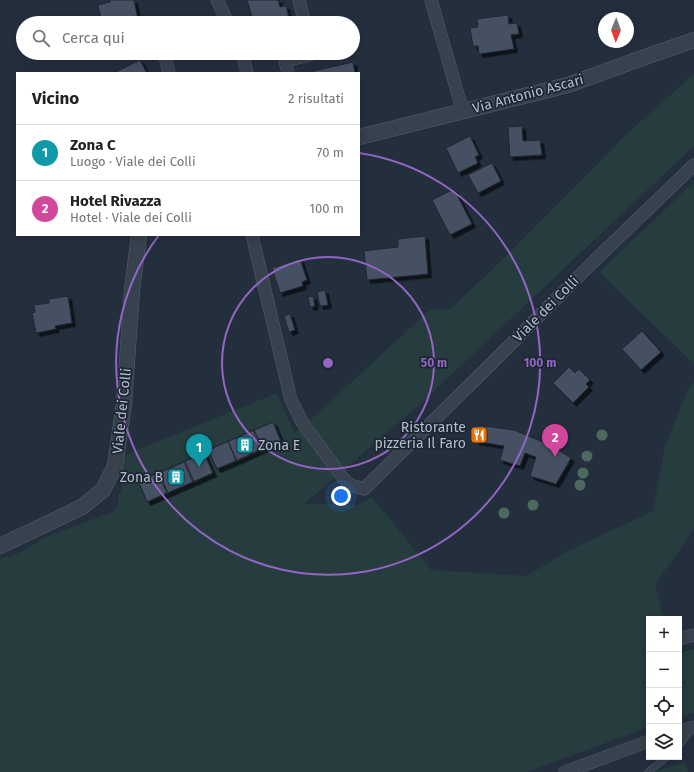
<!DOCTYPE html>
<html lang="it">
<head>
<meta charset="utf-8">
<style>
	:root { --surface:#fff; --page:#f6f6f6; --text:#222; --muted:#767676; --line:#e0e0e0; --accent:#d93025 }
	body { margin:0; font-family:"Fira Sans",sans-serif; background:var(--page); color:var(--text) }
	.controls { position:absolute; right:12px; bottom:12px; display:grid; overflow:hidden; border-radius:0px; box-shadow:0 2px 10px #0003 }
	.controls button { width:36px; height:36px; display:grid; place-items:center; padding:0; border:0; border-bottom:1px solid var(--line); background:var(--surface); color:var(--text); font:20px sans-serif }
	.compass { position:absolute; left:598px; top:12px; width:36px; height:36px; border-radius:50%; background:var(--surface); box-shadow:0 2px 10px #0003; rotate:181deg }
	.you { position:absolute; left:341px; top:496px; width:14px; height:14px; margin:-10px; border:3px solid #fff; border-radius:50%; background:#1a73e8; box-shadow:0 0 0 6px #1a73e833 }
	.badge { display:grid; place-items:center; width:26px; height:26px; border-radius:50%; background:var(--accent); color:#fff; font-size:13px; font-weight:700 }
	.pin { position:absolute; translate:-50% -33px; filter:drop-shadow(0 1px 2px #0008) }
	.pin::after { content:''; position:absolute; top:21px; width:14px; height:12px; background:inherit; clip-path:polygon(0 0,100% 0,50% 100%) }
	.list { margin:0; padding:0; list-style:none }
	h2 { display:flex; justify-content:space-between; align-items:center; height:52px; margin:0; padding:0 16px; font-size:17px }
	h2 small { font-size:13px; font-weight:400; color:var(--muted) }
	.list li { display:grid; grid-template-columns:26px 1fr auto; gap:12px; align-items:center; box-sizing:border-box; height:56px; padding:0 16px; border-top:1px solid var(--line) }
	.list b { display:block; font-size:15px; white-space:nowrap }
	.list p { margin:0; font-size:13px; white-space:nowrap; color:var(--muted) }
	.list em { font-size:13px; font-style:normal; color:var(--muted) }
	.icon { flex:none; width:22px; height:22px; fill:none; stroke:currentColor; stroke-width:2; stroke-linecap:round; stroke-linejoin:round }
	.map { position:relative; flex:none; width:694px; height:772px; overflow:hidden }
	.search { position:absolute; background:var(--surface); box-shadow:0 2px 10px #0003; left:16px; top:16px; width:344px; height:44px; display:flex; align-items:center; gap:10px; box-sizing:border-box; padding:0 14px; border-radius:22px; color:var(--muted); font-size:15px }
	.panel { position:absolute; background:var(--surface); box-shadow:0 2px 10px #0003; left:16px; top:72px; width:344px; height:164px; border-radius:0px }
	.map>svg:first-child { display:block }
	.green { fill:#263c3f }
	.building { fill:#455162; stroke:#1f2835; filter:url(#shadow) }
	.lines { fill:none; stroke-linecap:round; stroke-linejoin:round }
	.service-casing { stroke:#565f6c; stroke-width:7 }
	.minor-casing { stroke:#565f6c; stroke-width:13 }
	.tertiary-casing { stroke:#565f6c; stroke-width:16 }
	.service { stroke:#38414e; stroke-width:6 }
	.minor { stroke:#38414e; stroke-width:12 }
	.tertiary { stroke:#38414e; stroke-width:15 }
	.tree { fill:#4b6a5d }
	.ring { fill:none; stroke:#9266c3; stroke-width:2 }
	.labels { text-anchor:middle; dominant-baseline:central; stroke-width:3.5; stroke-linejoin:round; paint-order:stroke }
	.street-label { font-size:14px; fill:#b4bcc9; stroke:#1d2633 }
	.poi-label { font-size:14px; fill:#b4bcc9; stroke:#1d2633; text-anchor:end }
	.centre { fill:#9266c3; stroke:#1d2633; stroke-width:2 }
	.ring-label { font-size:12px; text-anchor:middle; font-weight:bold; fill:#9266c3; stroke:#1d2633; stroke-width:3.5; stroke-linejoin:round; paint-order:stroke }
</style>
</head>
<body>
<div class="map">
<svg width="694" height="772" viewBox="0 0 694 772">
	<defs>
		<filter id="shadow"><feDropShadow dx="3.5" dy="3.5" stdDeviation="0" flood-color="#0009"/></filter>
	</defs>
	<rect width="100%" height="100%" fill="#242f3e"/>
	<path class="green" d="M694,74V146L418,406L304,504L359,505L372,497L431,570L526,576L568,551L653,511L665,446L688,389L694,382V528L684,544L655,584L664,619H649V727L527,772H0V559L19,553L46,537L112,512L118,506V495L121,491L123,456L277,393L294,433L308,422L430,310L450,309L491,271L629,132Z
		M694,182V364L599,272Z
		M694,649V713L679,717V653Z
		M685,762L688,772H654Z"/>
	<path class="building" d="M109,0H134L138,20L127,23H102L98,5L110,2Z
		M247,0H280H278L280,7L286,6L290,22L287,23H254Z
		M508,15L509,24L517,23L519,34L511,35L514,49L479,54L478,46H473L470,28L478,27L477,19Z
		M140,60L147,73H114Z
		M353,62L355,73H314V71Z
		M522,126L523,141L540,140L542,155L510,157L508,127Z
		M470,136L479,155L475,157L478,163L458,173L446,148Z
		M492,163L501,181L478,193L468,175Z
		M454,189L472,224L450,235L432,200Z
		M425,236L428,274L367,280L364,251L398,247V239Z
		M300,259L307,280L302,282L303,286L280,293L272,268Z
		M325,290L328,305L320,306L317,292Z
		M68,296L72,323L55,326L56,329L36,333L32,313L35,312L34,305L49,303V299Z
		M313,296L315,306L310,307L308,297Z
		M290,314L295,330L289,332L284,316Z
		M642,331L661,352L641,370L622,349Z
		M569,367L575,373L579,369L590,380L586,384L589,387L573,403L553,383Z
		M273,422L281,441L217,469L208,450Z
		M273,422L281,441L263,449L254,430Z
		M477,425L514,430L550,445L571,458L556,484L530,476L536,457L525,453L520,466L500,460L504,446L475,441Z
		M253,430L262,449L237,461L228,441Z
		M228,441L236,461L217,469L208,450Z
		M204,453L213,473L147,502L138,481Z
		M204,453L213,473L194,482L185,461Z
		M184,462L193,482L168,493L159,473Z
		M158,473L167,493L147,502L138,481Z"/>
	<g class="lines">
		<g class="service-casing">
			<path id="service" d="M679,746L691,730
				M648,772L667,757"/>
		</g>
		<g class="minor-casing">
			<path id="minor" d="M217,0L228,23
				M299,0L305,23
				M431,0L463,112
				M164,53L169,73
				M242,53L247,73
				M288,73L285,61L313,54V53
				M252,235L291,400L302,422L343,478L350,485L364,489L487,368L591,264L694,165
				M679,639L694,635
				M679,731L694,727
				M565,772L649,741"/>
		</g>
		<g class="tertiary-casing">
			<path id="tertiary" d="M359,137L568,85L645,57L694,40
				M0,546L82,507L103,490L115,466L124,404L132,290L139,235"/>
		</g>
		<use href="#service" class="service"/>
		<use href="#minor" class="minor"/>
		<use href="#tertiary" class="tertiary"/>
	</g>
	<g class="tree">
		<circle cx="602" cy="435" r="5.5"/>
		<circle cx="587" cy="456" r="5.5"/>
		<circle cx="583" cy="473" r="5.5"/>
		<circle cx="580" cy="485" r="5.5"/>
		<circle cx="533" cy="505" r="5.5"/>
		<circle cx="504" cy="513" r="5.5"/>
	</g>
	<g class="ring">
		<circle cx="328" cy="363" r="106"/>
		<path d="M359 153A212 212 0 1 1 159 235"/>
	</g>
	<defs>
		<g id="restaurant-square" transform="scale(0.9)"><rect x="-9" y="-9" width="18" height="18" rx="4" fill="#e8710a" stroke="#1d2633"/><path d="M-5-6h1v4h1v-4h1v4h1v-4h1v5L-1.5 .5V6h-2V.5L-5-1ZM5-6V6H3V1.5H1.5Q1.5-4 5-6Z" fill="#fff"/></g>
		<g id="building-square" transform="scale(0.9)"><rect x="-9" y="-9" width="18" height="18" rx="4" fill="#0f9aa8" stroke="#1d2633"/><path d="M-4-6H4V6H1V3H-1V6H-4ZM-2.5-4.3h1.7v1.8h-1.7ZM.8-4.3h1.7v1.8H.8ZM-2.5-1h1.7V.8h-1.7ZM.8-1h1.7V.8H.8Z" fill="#fff"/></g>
	</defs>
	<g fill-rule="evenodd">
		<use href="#restaurant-square" x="479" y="435"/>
		<use href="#building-square" x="245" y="445"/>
		<use href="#building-square" x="176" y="477"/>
	</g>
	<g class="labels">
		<g class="street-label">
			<text transform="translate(528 94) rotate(-15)">Via Antonio Ascari</text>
			<text transform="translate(546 309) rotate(-45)">Viale dei Colli</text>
			<text transform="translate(122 411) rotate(-84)">Viale dei Colli</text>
		</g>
		<g class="poi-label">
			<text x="466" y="427">Ristorante<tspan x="466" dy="16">pizzeria Il Faro</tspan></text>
			<text x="258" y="445" text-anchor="start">Zona E</text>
			<text x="163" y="477">Zona B</text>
		</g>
	</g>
	<circle cx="328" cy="363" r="6" class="centre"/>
	<g class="ring-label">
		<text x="434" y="367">50 m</text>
		<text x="540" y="367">100 m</text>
	</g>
</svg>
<div class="controls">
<button>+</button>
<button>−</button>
<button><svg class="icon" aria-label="locate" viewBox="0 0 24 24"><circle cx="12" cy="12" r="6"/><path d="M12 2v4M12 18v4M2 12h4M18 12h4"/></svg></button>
<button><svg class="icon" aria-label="layers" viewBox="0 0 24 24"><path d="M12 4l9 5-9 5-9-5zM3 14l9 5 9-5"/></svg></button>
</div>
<svg class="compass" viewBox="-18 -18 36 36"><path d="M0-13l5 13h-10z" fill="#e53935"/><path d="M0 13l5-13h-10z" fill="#767676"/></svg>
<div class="you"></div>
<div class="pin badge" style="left:199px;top:467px;background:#0f9aa8">1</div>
<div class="pin badge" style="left:555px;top:457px;background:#d1479c">2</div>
<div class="search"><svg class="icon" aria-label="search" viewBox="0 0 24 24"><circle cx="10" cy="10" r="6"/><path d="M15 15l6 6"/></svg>Cerca qui</div>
<section class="panel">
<h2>Vicino<small>2 risultati</small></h2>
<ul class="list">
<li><span class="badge" style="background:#0f9aa8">1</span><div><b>Zona C</b><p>Luogo · Viale dei Colli</p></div><em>70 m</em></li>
<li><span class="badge" style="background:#d1479c">2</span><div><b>Hotel Rivazza</b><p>Hotel · Viale dei Colli</p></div><em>100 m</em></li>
</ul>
</section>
</div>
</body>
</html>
